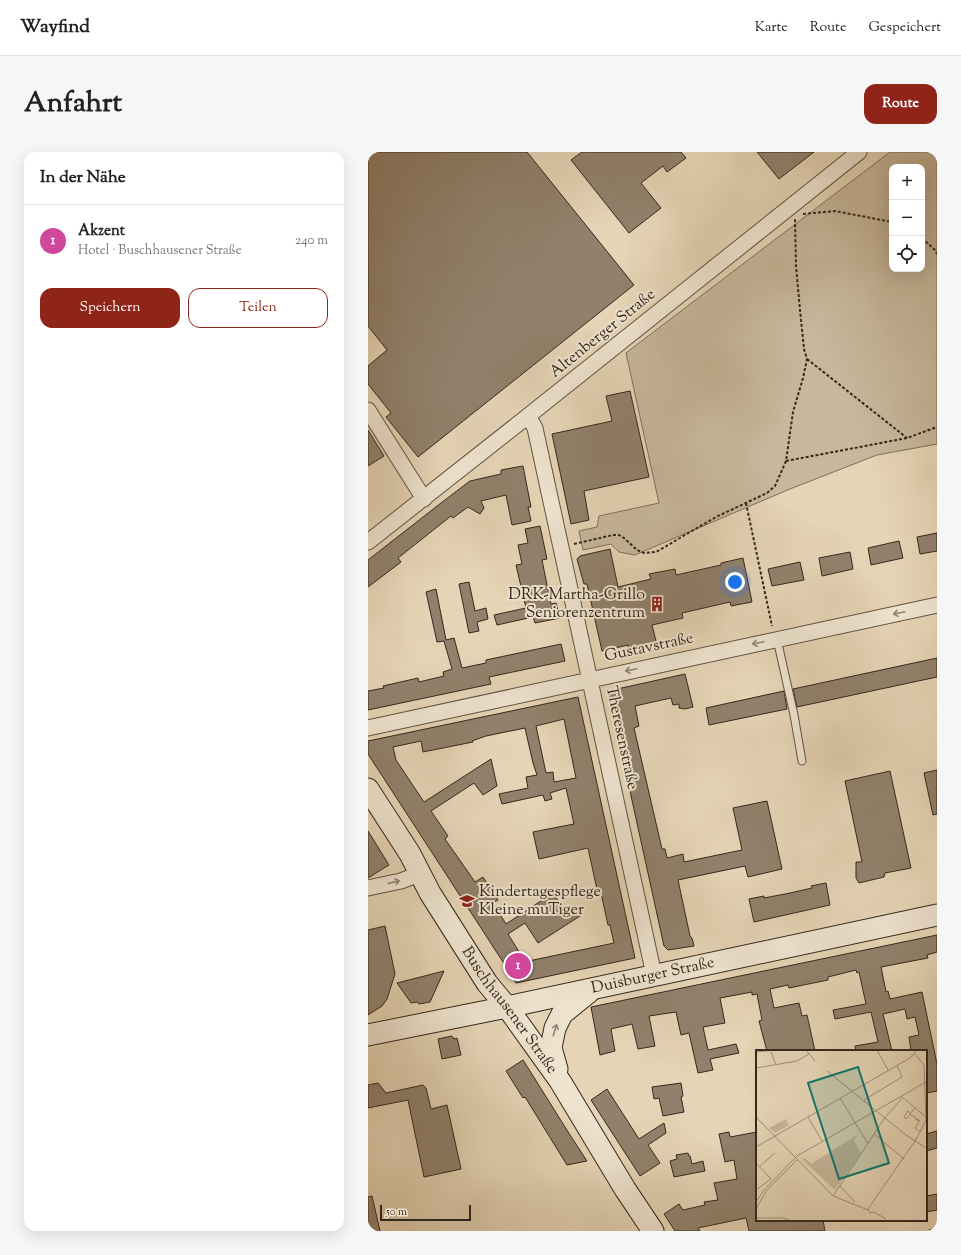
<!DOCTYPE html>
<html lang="de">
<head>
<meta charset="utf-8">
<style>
	:root { --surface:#fff; --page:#f6f6f6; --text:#222; --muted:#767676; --line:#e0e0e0; --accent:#8f2418 }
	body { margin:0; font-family:"Sorts Mill Goudy",serif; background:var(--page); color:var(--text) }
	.controls { position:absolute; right:12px; top:12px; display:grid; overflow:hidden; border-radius:8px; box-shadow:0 4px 16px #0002 }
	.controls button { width:36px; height:36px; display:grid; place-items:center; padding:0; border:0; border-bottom:1px solid var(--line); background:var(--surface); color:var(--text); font:20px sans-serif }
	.scale { position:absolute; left:12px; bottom:10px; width:91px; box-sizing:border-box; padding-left:4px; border:2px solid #35281d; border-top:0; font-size:11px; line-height:14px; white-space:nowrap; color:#35281d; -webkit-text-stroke:3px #eee3cf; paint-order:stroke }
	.you { position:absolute; left:367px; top:430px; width:14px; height:14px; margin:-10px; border:3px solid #fff; border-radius:50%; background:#1a73e8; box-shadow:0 0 0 6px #1a73e833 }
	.badge { display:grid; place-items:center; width:26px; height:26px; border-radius:50%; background:var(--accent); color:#fff; font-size:13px; font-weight:700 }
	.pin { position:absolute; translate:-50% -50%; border:2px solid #fff; box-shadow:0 1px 4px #0006 }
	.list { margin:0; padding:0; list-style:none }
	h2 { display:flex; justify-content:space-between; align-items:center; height:52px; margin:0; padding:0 16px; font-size:17px }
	h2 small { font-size:13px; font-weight:400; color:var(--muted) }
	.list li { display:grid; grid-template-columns:26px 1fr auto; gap:12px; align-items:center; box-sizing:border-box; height:72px; padding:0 16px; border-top:1px solid var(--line) }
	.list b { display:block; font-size:15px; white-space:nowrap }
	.list p { margin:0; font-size:13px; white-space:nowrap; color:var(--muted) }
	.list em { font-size:13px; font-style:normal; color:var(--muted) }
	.actions { display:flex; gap:8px; padding:12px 16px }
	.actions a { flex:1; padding:9px 0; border:1px solid var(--accent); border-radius:12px; text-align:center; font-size:14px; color:var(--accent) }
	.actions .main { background:var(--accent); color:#fff }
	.icon { flex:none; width:22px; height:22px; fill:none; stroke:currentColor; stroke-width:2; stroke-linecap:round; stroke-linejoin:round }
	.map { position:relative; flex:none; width:569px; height:1079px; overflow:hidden; border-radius:12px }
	header { display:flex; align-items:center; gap:24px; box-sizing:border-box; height:56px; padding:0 20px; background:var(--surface); border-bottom:1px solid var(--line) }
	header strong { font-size:19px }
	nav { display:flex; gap:22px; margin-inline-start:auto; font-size:14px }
	.intro { display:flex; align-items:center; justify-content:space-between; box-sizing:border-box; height:96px; padding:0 24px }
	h1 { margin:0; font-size:28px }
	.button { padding:10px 18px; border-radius:12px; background:var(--accent); color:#fff; font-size:14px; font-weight:700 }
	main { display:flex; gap:24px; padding:0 24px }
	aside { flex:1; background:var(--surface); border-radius:12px; box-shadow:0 4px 16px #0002 }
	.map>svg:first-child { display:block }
	.green { fill:#c7b79b; stroke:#7e705c; fill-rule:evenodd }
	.building { fill:#91816c; stroke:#35281d; fill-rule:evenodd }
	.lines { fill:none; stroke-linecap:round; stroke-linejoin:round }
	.service-casing { stroke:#615343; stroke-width:9 }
	.minor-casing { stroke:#615343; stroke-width:17 }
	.secondary-casing { stroke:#35281d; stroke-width:23 }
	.path { stroke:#35281d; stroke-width:2; stroke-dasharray:3 2; stroke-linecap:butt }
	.service { stroke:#eee3cf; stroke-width:7 }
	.minor { stroke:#eee3cf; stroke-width:15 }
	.secondary { stroke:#eee3cf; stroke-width:21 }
	.rail { stroke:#35281d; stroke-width:3; stroke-dasharray:7 7; stroke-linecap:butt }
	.oneway { stroke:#928676 }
	.labels { text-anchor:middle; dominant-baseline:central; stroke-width:4; stroke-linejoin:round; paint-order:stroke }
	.street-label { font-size:16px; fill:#35281d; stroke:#eee3cf }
	.poi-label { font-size:16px; fill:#35281d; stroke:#eee3cf; text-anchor:end }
	.inset-road { fill:none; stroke:#9f8f78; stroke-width:1 }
	.view { fill:#0f766e; fill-opacity:0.15; stroke:#0f766e; stroke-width:2 }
	.inset-edge { fill:none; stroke:#35281d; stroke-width:2 }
</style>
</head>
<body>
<header>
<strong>Wayfind</strong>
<nav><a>Karte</a><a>Route</a><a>Gespeichert</a></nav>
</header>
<div class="intro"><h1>Anfahrt</h1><a class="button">Route</a></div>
<main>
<aside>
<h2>In der Nähe<small></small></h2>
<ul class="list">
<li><span class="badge" style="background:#d1479c">1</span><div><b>Akzent</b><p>Hotel · Buschhausener Straße</p></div><em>240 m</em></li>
</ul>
<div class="actions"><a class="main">Speichern</a><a>Teilen</a></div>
</aside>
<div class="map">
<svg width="569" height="1079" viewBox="0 0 569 1079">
	<rect width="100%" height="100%" fill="#e5d4b5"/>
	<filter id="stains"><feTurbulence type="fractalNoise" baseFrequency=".005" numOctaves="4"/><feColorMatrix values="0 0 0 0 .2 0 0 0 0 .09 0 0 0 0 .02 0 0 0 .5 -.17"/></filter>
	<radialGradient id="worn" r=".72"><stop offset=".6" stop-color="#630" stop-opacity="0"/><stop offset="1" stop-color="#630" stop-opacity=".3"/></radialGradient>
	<path class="green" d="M522,0H569V292L509,303L422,337L267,403L251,400L243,392L215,398L211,379L229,375L231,364L291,351L258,201ZM524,15H554V117H524Z"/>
	<path class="building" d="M0,0H159L266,133L50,305L18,265L23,261L0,232V214L19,198L0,174Z
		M214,0H313L318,6L299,20L295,14L273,31L293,56L261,81L203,8Z
		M389,0H446L411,27Z
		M262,239L281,325L216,339L221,368L203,372L184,282L244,269L238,244Z
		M0,278L16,304L0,314Z
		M155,314L163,355H160L163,369L144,373L138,343L113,349L116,356L112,362L100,355L85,366L83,364L30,406L33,410L0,435V408L73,351L102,329L133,322V318Z
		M172,374L179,407L174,408L183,452L188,451L192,466L167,471L165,465L129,473L126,463L158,456L148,413L154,412L150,393L160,391L157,377Z
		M569,381V399L552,402L549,385Z
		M531,389L535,406L503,413L500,396Z
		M242,397L250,435L283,427L281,422L307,417L308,423L353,413V411L375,406L384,450L363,454L362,450L314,461L315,466L284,473L289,493L261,499L260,493L234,499L219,432H216L209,407L212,404Z
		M482,400L485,417L454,424L451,406Z
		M432,410L436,428L404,434L400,417Z
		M101,430L107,459L118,456L120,467L109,470L111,479L101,481L91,432Z
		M68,437L78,488L86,486L94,516L118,511V508L193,492L197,509L121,525L123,532L0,558V539L16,536L15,534L50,526L51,530L76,524L75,520L84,517L76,489L69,490L58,440Z
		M569,506V525L429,555L425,537Z
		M317,522L325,555L317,557L311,556V552L305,553L303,546L267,554L271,574L266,576L294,697H297L299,706L315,702L316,710L374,698L365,656L399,649L414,717L380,725L377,714L310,728L322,784L324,786L326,794L300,798L296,794L240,539Z
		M416,539L419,557L341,573L338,556Z
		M210,545L267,806L148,831L137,814L246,791L242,773H240L233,741L230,742L220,696L171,707L165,680L206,672L198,636L182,641L184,647L177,649L175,643L134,652L131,642L160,636L158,625L169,623L165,611L157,576L118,584L104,589L105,590L55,600L53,589L25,595L28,608L56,650L123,607L129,634L115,643L106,631L63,659L80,684L77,687L107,730L115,725L130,748L125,751L138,772L185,741L198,761L206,756L212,764L170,791L157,771L140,782L153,803L137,813L0,602V589ZM196,567L208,626L186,630L185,620L178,621L168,574Z
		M569,618V662L565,663L556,621Z
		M522,619L543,716L517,721L516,725L491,731L488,726V710H494L477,629Z
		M0,679L21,713L0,726Z
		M458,731L462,753L386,770L381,747L396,744V746L422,741L444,736L443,734Z
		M17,774L27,822L19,847L14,854L0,863V778Z
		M569,783V800L559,803L560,806L513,815L518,840L520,839L522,847L554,840L569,912V939L558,941V899H543L541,885L551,883L547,865L539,867L537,857L515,862L524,899H488L487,894L510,890L503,860L467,867L465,858L498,852L491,820L489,821L488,818L460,825V828L421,836L420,833L402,837L406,856L431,851L434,864L439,863L447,899H399L391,869L394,868L389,842L384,843V840L352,846L357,871L335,875L340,898L368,892L371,901L342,907L345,918L330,921L321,881L313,883L308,860L281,864L287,894L270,897L264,872L243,877L247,899L232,903L223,855Z
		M76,819L62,850L51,852L49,850L43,851L29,831Z
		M84,884L86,887L89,886L93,903L74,907L70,887Z
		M155,908L202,983L219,1009L199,1013L157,945L155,946L138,919Z
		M10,931L18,941L55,933L58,936L63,957L79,953L93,1017L56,1025L40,948L0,956V933Z
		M313,931L315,944L313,945L316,960L295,964L291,946L286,947L284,935Z
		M239,937L271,987L296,971L298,981L280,993L292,1011L272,1024L223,948Z
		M569,979V996L558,999V982Z
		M361,980L362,985L389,980V1068H455L457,1079H381L378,1066L330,1076L332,1079H307L296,1062L311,1052L315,1058L337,1053L336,1050L350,1048L346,1031L369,1027L366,1008L357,1010L351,982Z
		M320,1001L321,1004H322L324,1012L335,1009L337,1019L306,1025L302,1009L309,1007L308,1003Z
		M569,1042V1058L558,1060V1044Z
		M4,1044L12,1079H0V1045Z"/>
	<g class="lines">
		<g class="service-casing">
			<path id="service" d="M409,487L426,563L434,609"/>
		</g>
		<g class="minor-casing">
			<path id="minor" d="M0,258L56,347
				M160,264L167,276L286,823
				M0,390L160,264L491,0
				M0,576L569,453
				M0,736L33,729L51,722"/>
		</g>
		<g class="secondary-casing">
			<g id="secondary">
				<path id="s1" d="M0,637L42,702L62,741L119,831L139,855L192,929L257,1037L285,1079"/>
				<path id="s2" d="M0,883L139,855L569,763"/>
				<path d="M189,917L183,896L187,876L194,862L221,840"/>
			</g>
		</g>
		<path class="path" d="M435,62L467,59L524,70
			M554,86L567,98L569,102
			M439,207L539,286
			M418,309L539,286L569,275
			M378,351L404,474
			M206,392L245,383H251L256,386L269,398L276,401L288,400L348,365L399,341L407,334L418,309L425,260L435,226L439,207L436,197L432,158L428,114L427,67"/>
		<use href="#service" class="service"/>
		<use href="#minor" class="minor"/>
		<use href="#secondary" class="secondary"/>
		<path class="rail" d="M561,1079L569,1077"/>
	</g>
	<defs><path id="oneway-shaft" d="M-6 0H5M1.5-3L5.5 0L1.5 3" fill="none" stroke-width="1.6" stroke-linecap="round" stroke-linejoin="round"/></defs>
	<g class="oneway">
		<use href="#oneway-shaft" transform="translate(531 461) rotate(168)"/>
		<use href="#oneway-shaft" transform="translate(390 491) rotate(168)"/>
		<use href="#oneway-shaft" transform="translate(263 518) rotate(168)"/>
		<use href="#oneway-shaft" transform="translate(26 730) rotate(-13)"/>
		<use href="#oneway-shaft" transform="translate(187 878) rotate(-72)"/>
	</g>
	<defs>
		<g id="building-bare" transform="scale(1.2)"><path d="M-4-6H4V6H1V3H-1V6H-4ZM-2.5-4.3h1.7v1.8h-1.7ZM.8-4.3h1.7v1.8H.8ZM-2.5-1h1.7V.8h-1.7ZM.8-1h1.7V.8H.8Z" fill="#8f2418" stroke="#eee3cf" stroke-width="2.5" paint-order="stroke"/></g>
		<g id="school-bare" transform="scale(1.2)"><path d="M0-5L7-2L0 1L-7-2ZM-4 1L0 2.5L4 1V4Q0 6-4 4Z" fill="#8f2418" stroke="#eee3cf" stroke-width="2.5" paint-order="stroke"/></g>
	</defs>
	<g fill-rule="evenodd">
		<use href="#building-bare" x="289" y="452"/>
		<use href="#school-bare" x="99" y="749"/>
	</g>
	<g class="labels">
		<g class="street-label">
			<text transform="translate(235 182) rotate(-39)">Altenberger Straße</text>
			<text transform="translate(281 496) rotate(-12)">Gustavstraße</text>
			<text transform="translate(253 586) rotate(78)">Theresenstraße</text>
			<text stroke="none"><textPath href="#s2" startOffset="291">Duisburger Straße</textPath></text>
			<text stroke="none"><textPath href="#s1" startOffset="263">Buschhausener Straße</textPath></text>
		</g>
		<g class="poi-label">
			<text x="277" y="443">DRK-Martha-Grillo<tspan x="277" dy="18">Seniorenzentrum</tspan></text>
			<text x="111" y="740" text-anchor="start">Kindertagespflege<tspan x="111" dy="18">Kleine muTiger</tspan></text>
		</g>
	</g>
	<g transform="translate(388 898)">
		<rect width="171" height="171" fill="#e5d4b5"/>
		<path d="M30,69L33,75L19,83L13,78ZM103,84L98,90L105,103L79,140L46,109L49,108L55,114Z" fill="#c7b79b"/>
		<path class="inset-road" d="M50,0L59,11M121,0L132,20M0,2L20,0M15,2L20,15M159,4L168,15L170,71L159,91M0,18L41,11L53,4M71,21L150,85L170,98M145,46L170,67M84,48L112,94M108,50L146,27L141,15M154,63L152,61L148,67L150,69L159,58M154,64L164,71L159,69M52,67L66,91M1,68L77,146L112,160M163,72L159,78L165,82M118,84L148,109M0,97L154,8L161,0M0,113L15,129L0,140M4,116L19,103M84,136L99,152M77,146L128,69L146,48M0,152L8,140L41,106L170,32M0,159L11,140L42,109M0,168H27L35,171M130,169L118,162L114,163L112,159L159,91"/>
		<path class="view" d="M102,17L133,113L83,129L52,33Z"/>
		<rect width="171" height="171" class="inset-edge"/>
	</g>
	<rect width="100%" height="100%" filter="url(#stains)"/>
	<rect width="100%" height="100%" fill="url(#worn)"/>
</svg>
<div class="controls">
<button>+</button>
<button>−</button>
<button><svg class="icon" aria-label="locate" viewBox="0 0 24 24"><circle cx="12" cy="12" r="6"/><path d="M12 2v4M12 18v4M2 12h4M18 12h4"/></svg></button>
</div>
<div class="scale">50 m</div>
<div class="you"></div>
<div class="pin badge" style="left:150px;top:814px;background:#d1479c">1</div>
</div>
</main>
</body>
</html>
